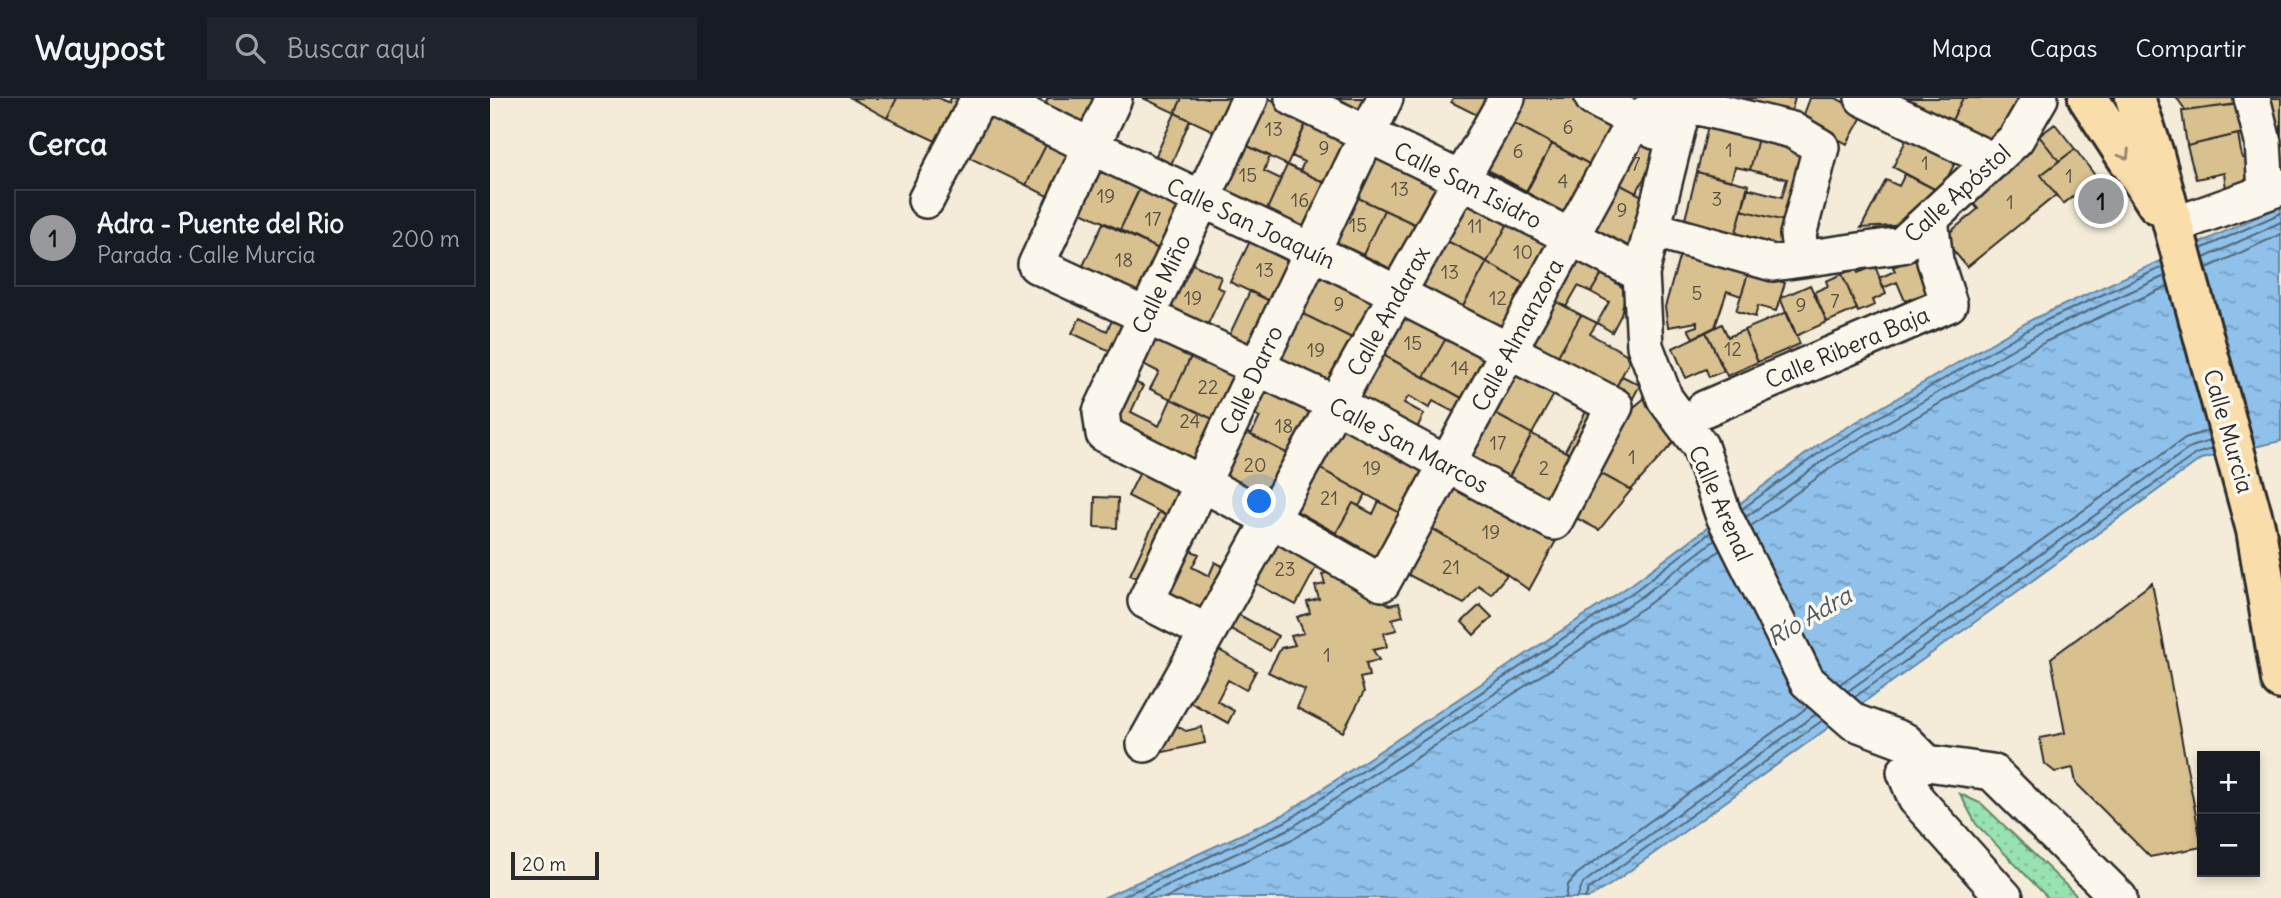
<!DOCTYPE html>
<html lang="es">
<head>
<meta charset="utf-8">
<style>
	:root { --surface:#171b24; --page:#20242c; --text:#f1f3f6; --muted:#9ea1a6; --line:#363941; --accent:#98999b }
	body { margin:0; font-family:Delius,sans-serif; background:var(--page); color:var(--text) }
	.controls { position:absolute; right:21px; bottom:21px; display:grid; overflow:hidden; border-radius:0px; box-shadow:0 4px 10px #0003 }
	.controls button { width:63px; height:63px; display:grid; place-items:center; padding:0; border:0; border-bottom:2px solid var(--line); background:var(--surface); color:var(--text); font:35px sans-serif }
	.scale { position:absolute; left:21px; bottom:18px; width:88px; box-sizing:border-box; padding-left:7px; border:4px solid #2b2b2b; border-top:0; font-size:19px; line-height:24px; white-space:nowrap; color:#2b2b2b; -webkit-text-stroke:5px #fbf7ec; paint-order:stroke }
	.you { position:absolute; left:770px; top:404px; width:24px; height:24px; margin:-18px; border:5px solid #fff; border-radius:50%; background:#1a73e8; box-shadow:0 0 0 10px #1a73e833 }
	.badge { display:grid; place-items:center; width:46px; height:46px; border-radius:50%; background:var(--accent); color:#111; font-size:23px; font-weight:700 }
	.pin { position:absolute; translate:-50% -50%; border:4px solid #fff; box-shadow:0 2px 7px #0006 }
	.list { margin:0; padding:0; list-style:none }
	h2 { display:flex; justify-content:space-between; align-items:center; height:91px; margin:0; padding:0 28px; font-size:30px }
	h2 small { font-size:23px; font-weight:400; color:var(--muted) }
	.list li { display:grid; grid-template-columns:46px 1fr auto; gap:21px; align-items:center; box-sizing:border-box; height:98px; margin:0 14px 14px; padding:0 14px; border:2px solid var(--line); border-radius:0px }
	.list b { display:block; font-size:26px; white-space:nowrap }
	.list p { margin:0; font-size:23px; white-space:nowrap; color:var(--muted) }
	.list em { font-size:23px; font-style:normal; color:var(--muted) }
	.icon { flex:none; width:38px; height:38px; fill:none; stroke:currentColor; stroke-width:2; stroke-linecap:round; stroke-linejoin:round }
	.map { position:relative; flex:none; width:1791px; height:800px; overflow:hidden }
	header { display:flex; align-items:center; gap:42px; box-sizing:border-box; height:98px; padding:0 35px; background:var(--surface); border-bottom:2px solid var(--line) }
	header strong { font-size:33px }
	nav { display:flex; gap:38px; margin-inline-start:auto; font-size:24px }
	.search { width:490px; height:63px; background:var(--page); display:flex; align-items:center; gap:18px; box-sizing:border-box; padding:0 24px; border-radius:0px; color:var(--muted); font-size:26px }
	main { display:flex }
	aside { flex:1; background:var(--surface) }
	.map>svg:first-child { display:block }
	.grass { fill:url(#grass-dots); stroke:#62866e; stroke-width:2 }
	.water { fill:url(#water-ripples); stroke:#67859e; stroke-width:2 }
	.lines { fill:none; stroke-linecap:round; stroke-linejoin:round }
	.shore { stroke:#536778; stroke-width:2 }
	.building { fill:#d9c08f; stroke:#2b2b2b; stroke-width:2 }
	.minor-casing { stroke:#2b2b2b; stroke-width:40 }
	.highway-casing { stroke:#2b2b2b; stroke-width:44 }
	.minor { stroke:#fbf7ec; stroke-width:35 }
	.highway { stroke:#f9deab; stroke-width:38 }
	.oneway { stroke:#92846b }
	.labels { text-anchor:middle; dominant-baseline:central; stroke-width:7; stroke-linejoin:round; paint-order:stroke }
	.number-label { font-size:19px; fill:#565044 }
	.street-label { font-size:23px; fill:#2b2b2b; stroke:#fbf7ec }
	.water-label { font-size:24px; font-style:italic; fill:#495865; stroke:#fbf7ec }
</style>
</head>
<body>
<header>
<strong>Waypost</strong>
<div class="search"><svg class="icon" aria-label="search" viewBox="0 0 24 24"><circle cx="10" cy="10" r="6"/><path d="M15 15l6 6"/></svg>Buscar aquí</div>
<nav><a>Mapa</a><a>Capas</a><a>Compartir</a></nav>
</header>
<main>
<aside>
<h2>Cerca<small></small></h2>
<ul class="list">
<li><span class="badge">1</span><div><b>Adra - Puente del Rio</b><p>Parada · Calle Murcia</p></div><em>200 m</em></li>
</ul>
</aside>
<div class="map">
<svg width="1791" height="800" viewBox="0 0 1791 800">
	<defs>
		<pattern id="grass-dots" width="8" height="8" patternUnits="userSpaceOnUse" patternTransform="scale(1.75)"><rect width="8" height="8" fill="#98e1b0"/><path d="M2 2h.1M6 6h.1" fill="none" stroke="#83c198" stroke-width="1.8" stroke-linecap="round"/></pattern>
		<pattern id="water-ripples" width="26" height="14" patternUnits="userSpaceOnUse" patternTransform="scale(1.75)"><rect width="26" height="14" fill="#8fc1eb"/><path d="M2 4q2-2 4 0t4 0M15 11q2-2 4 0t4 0" fill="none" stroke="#759dbf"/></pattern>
	</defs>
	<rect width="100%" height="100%" fill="#f4ecd9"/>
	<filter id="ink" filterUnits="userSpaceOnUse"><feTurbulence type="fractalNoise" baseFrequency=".0143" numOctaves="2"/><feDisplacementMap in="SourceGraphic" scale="14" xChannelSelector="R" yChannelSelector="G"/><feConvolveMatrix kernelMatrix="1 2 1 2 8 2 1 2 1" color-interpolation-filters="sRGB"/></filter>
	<g filter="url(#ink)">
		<path class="grass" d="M1470,696L1492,706L1589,800H1558L1486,726Z"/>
		<path class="water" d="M1791,108V343L1711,361L1120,787L1098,800H613L793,717L1142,486L1332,344L1543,221Z"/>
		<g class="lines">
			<path class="shore" d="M1711,151L1791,115
				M1714,160L1791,124
				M1717,170L1791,136
				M1252,411L1336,350L1546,227L1673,169
				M1256,419L1341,357L1550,235L1675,178
				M1261,428L1346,366L1555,244L1678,188
				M1350,586L1695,340L1717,333
				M1358,593L1701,349L1720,343
				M1365,599L1706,356L1722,351
				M629,800L797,723L1146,492L1221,434
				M650,800L801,730L1151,499L1225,442
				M675,800L807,739L1156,508L1230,452
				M1076,800L1078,787L1087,776L1318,609
				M1087,800L1093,785L1326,616
				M1095,800L1099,791L1333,622"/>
		</g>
		<path class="building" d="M361,0H407L397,20Z
			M407,0H449L459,5L461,0H480L456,48L397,20Z
			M558,0H617L602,31L554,9Z
			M653,0H692L685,15Z
			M692,0H751L734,38L685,15Z
			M770,0H778L819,19L797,67L749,44Z
			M848,0H888L871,13Z
			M963,0H1007L997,22L961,4Z
			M1029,0H1084L1122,21L1129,36L1110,72L1017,21Z
			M1224,0H1305L1300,19Z
			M1320,0H1346L1374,15L1357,46L1312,22Z
			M1416,0H1473L1460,26L1415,2Z
			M1473,0H1535L1508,50L1460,26Z
			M1687,0H1753L1754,5L1696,13Z
			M1770,0H1791V41L1780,42Z
			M1759,5L1765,39L1754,41L1753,35L1697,48L1692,13Z
			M492,15L560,39L536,87L472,56Z
			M685,15L700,22L680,69L664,62Z
			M819,19L867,41L844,89L810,73L814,64L802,58Z
			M1017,21L1062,46L1036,93L999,73L995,61Z
			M1219,24L1269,36L1260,72L1245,69L1241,83L1207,74Z
			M1565,26L1585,51L1569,63L1549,38Z
			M1146,36L1171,50L1146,95L1121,81Z
			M1269,36L1321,49L1302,125L1252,112L1257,90L1292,99L1297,81L1260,72Z
			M1419,36L1467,61L1450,94L1403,69Z
			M1748,36L1752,60L1768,56L1766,84L1736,91L1734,75L1706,81L1697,48Z
			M1549,38L1569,63L1551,77L1566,97L1477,169L1453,140L1488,111L1476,97Z
			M560,39L587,52L563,101L536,87Z
			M749,44L780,58L774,73L791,81L775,116L726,93Z
			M1062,46L1110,72L1083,123L1035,97Z
			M882,49L960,85L933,130L862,97Z
			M1585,51L1607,80L1573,106L1551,77Z
			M604,60L653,84L630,132L581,109Z
			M797,67L844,89L814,133L775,116Z
			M1207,74L1259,87L1245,138L1194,125Z
			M1415,76L1450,94L1418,127L1371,130L1396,82L1409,88Z
			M1123,83L1160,102L1149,148L1137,151L1105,135L1102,122Z
			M651,87L697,109L675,154L630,132Z
			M973,92L1022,118L997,164L948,138Z
			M862,97L894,112L873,157L842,142Z
			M894,112L933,130L907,174L873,157Z
			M1252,112L1302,125L1295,151L1245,138Z
			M1022,118L1069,144L1044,191L997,164Z
			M613,125L675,154L654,199L592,170Z
			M763,137L810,160L788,207L740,184Z
			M948,138L997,164L972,210L923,183Z
			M1191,153L1259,173L1251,198L1237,193L1225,229L1203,240L1198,231L1207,228V224L1178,229L1175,209Z
			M1092,156L1116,169L1101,194L1088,188L1076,209L1058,199Z
			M1433,157L1447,191L1415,203L1407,184L1393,190L1389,180L1405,173L1403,169Z
			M694,162L731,179L727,189L734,192L717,228L673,208Z
			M997,164L1044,191L1019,236L972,210Z
			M1385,168L1396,196L1383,202L1385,207L1368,214L1352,176L1366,170L1368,175Z
			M1116,169L1131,176L1126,185L1136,192L1131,217L1122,234L1107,225L1119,204L1101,194Z
			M835,171L895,200L870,244L805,212L822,176Z
			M1259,173L1295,185L1286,213L1268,208L1265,219L1246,213Z
			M1352,176L1367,211L1337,224L1324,194L1338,188L1336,183Z
			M1320,187L1337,224L1306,238L1290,200Z
			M760,193L788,207L772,241L755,248L738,240Z
			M1058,199L1091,217L1065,263L1032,244Z
			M912,210L959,235L934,279L888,254Z
			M805,212L870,244L845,289L783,261Z
			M1297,214L1310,246L1268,264L1254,232Z
			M625,216L641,224L626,256L582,235L590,220L617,233Z
			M1091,217L1107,225L1100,236L1136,256L1139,264L1124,293L1065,263Z
			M1232,226L1238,239L1254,232L1268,264L1237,278L1216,234Z
			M659,231L704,252L681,301L660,291L669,274L645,262Z
			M1216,234L1234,273L1219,279L1216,271L1196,280L1183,250Z
			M959,235L1005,260L981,305L934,279Z
			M704,252L754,276L731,325L681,301Z
			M888,254L981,305L973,319L943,303L939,310L919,298L914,305L934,316L925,334L863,300Z
			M1028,273L1066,293L1042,336L998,312Z
			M1132,278L1150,287L1142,302L1124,293Z
			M634,279L653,288L641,314L669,328L681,301L731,325L711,369L619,321Z
			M770,284L830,315L804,359L761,337L770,319L756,313Z
			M1156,299L1184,344L1141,392L1106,373L1138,314Z
			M1098,310L1112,318L1089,361L1075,353Z
			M998,312L1042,336L1019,379L975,354Z
			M848,320L942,373L917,419L822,366Z
			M748,330L804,359L780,401L727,376Z
			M1042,336L1089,361L1060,402L1019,379Z
			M822,366L876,396L869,408L863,405L846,435L799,409Z
			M653,368L699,392L684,421L638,398Z
			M1106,373L1141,392L1109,432L1088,421L1086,411Z
			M968,387L1067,441L1039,492L1001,465L936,427L955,391Z
			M605,399L628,400L627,430L604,429Z
			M889,403L917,419L892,462L846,435L863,405L883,416Z
			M669,414L684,421L656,484L640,477Z
			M936,427L1001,465L1017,477L1001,496L988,487L974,506L913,474Z
			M783,434L831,460L806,507L758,481Z
			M692,449L709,456L702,469L719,478L725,464L742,473L710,513L679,496L676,484Z
			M843,473L900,507L909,505L913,518L902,521L907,532L894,535L897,549L883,552L889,562L876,565L879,578L870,580L874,594L853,634L807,610L815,592L778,574L791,550L805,547L801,538L814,535L807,519L820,515L817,504L829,501L825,488L835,486L832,476Z
			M1662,485L1712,749L1660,759L1586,685L1583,670L1565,674L1555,666L1550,640L1575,635L1561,560Z
			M990,507L1002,519L984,537L972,524Z
			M740,512L788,538L780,553L732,526Z
			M720,547L766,573L756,592L738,582L727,603L744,613L738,625L691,599Z
			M678,623L696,633L712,629L715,645L669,655Z"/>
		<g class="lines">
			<g class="minor-casing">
				<path id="minor" d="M502,0C608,53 716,102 823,154C924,203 1024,256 1125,308L1064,424L846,306L546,167L624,0
					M760,0L611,314L614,336L781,421L892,485L1145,21L1169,9L1173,0
					M803,0L970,81L1151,176
					M1103,0L1165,33
					M1195,0L1151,176L1155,248L1175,301L1210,348L1233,416L1317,583L1364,624L1415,643L1437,665
					M1373,0L1503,63
					M1762,0L1773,44L1776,94
					M1193,5L1302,32L1331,49L1308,137L1311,159
					M436,102L489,0
					M1682,128L1791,89
					M1162,131L1283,165L1412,147L1526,41L1550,0
					M1214,311L1459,206L1445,163L1440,121
					M717,534L656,503L895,0
					M655,646L1017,0
					M1515,800L1426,701L1415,674L1437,665L1502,674L1629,800"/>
			</g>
			<g class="highway-casing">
				<path id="highway" d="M1598,0L1667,106
					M1645,0L1663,53L1766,432L1791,582"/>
			</g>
			<use href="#minor" class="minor"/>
			<use href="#highway" class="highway"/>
		</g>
		<defs><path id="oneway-chevron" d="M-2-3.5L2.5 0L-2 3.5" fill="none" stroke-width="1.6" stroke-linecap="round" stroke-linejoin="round" transform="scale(1.75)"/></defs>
		<use class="oneway" href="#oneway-chevron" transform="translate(1635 57) rotate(58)"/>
	</g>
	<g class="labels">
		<g class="number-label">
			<text x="1078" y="29">6</text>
			<text x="784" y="31">13</text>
			<text x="834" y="50">9</text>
			<text x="1239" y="52">1</text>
			<text x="1028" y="53">6</text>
			<text x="1435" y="65">1</text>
			<text x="1146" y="66">7</text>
			<text x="758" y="77">15</text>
			<text x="1579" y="78">1</text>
			<text x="1073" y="83">4</text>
			<text x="910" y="91">13</text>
			<text x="616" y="98">19</text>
			<text x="1227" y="101">3</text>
			<text x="810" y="102">16</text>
			<text x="1520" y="104">1</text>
			<text x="1132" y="112">9</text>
			<text x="663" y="121">17</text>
			<text x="868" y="127">15</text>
			<text x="985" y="128">11</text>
			<text x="1033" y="154">10</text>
			<text x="634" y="162">18</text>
			<text x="775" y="172">13</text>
			<text x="960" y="174">13</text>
			<text x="1207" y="195">5</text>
			<text x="703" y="200">19</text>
			<text x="1008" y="200">12</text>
			<text x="1345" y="203">7</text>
			<text x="849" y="206">9</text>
			<text x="1311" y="207">9</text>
			<text x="923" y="245">15</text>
			<text x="1243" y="251">12</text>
			<text x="826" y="252">19</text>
			<text x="970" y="270">14</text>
			<text x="718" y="289">22</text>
			<text x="700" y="323">24</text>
			<text x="794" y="328">18</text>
			<text x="1008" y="345">17</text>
			<text x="1142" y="359">1</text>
			<text x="765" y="367">20</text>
			<text x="882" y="370">19</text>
			<text x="1054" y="370">2</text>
			<text x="839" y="400">21</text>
			<text x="1001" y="434">19</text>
			<text x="961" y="469">21</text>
			<text x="795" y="471">23</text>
			<text x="837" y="557">1</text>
		</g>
		<g class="street-label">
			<text transform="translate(978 87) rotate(27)">Calle San Isidro</text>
			<text transform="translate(1467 95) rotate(-42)">Calle Apóstol</text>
			<text transform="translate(761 125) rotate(25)">Calle San Joaquín</text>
			<text transform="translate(671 186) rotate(-65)">Calle Miño</text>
			<text transform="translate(898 213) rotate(-61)">Calle Andarax</text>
			<text transform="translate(1027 237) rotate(-62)">Calle Almanzora</text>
			<text transform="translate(1357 249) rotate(-23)">Calle Ribera Baja</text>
			<text transform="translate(761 282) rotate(-65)">Calle Darro</text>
			<text transform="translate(1739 333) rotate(74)">Calle Murcia</text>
			<text transform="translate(919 347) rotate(28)">Calle San Marcos</text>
			<text transform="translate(1231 405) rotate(66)">Calle Arenal</text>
		</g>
		<g class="water-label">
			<text transform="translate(1319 518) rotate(-30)">Río Adra</text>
		</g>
	</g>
</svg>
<div class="controls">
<button>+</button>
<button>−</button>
</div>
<div class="scale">20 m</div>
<div class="you"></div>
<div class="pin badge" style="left:1611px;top:103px">1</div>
</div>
</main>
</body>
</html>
